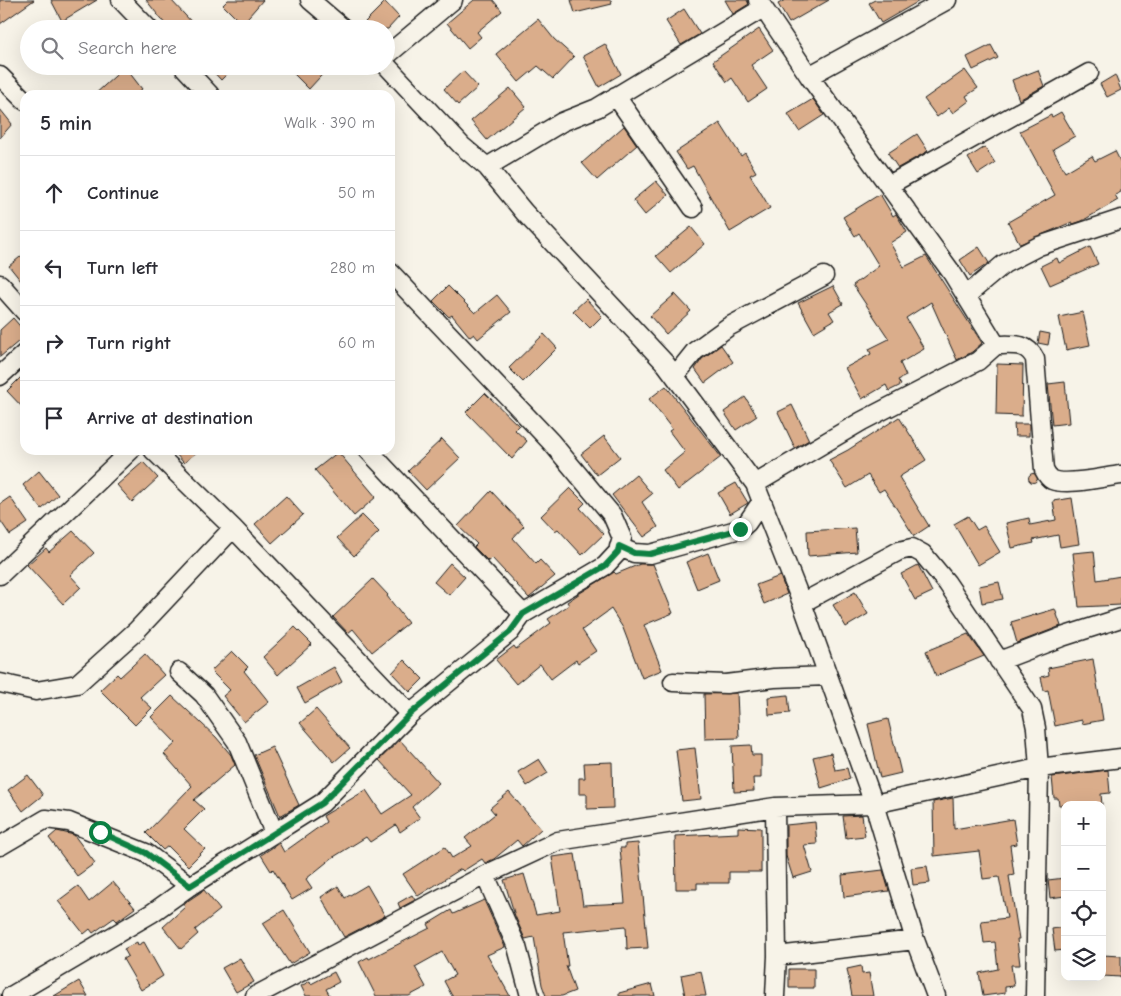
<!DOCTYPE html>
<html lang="en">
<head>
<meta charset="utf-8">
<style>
	:root { --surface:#fff; --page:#f2f2f3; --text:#2b2b33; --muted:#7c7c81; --line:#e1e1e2 }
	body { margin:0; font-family:"Comic Neue",sans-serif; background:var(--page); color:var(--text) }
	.controls { position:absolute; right:15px; bottom:15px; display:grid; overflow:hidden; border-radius:10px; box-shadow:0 5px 20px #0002 }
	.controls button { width:45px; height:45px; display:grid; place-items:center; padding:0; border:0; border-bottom:1px solid var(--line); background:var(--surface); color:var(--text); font:25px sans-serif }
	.stop { position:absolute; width:15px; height:15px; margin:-11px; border:4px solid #0b8043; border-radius:50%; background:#fff }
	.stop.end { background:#0b8043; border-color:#fff; box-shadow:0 1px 5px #0008 }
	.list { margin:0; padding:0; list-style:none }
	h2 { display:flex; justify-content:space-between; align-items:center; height:65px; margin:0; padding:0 20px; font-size:21px }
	h2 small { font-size:16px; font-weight:400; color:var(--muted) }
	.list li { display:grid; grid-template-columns:32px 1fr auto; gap:15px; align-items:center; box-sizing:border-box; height:75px; padding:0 20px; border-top:1px solid var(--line) }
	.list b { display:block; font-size:19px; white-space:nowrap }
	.list em { font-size:16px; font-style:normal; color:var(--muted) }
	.icon { flex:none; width:28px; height:28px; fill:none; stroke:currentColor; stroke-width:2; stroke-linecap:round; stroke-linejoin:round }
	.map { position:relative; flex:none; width:1121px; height:996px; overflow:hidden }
	.search { position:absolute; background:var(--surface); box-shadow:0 5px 20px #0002; left:20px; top:20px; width:375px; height:55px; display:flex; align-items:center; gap:12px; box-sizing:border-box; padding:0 18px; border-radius:28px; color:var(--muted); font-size:19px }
	.panel { position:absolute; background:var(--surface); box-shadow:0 5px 20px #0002; left:20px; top:90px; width:375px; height:365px; border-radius:15px }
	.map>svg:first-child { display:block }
	.building { fill:#daad8b; stroke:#1c1c1c }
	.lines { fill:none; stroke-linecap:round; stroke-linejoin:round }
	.minor-casing { stroke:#1c1c1c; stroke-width:21 }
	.minor { stroke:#f7f3e8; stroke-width:18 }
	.route { stroke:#0b8043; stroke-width:6 }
</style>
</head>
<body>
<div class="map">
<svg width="1121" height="996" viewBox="0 0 1121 996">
	<rect width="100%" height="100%" fill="#f7f3e8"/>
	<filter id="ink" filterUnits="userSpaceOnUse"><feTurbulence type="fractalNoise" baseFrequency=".02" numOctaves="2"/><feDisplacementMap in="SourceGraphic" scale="10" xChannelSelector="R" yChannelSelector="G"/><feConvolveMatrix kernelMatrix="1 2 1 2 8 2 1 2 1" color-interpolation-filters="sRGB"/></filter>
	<g filter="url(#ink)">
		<path class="building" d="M0,0H34L0,24Z
			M51,0H97L62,21Z
			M146,0H171L198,29H169Z
			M228,0H263L242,24L223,5Z
			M474,0H493L502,11L477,32L481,37L468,48L447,23Z
			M571,0H611L612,4L575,13Z
			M725,0H747L749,4L733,14Z
			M785,0H829L789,23L778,4Z
			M875,0H921L881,23L869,3Z
			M385,2L399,17L388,29H373L365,22Z
			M684,9L700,34L681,45L666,21Z
			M538,19L554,39L574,57L553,79L538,66L519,82L496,54Z
			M759,29L773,50L751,65L767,89L748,102L732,78L727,82L713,61Z
			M605,44L621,74L599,87L583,56Z
			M991,45L998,58L973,70L967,57Z
			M208,66H235L221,80Z
			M297,66H330L309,89L292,72Z
			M125,67L142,89L135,95H94Z
			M965,70L978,88L966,96L969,101L953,113L949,108L937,117L924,99Z
			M1038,70L1044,86L1019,100L1012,80Z
			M463,71L478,87L458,105L444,89Z
			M1115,75L1121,90L1107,97L1100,84Z
			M510,88L526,107L487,140L471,121Z
			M813,99L824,115L799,131L788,114Z
			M0,109L12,124L0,138Z
			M1061,112L1075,136L1053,149L1065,172L1092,156L1095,161L1115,151L1121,163V192L1115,195L1118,200L1082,221L1073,224L1072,222L1020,244L1008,222L1055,195L1020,131L1051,115L1052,117Z
			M720,123L741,156L745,153L756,172L750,175L770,208L730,232L693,166L687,169L676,152Z
			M624,126L637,145L597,180L582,163Z
			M917,134L928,151L898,168L888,153Z
			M985,147L995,163L978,174L968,158Z
			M656,181L668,195L645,215L633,200Z
			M880,194L893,216L896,214L907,232L890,243L904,267L926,256L982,343L972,352L957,360L931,302L906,318L924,349L900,363L906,376L898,380L901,385L889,391L886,385L862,399L845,368L871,354L869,349L889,339L853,285L879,266L859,233L855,236L843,217Z
			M691,227L705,244L671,273L656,256Z
			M979,247L989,263L970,276L960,260Z
			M1090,247L1098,264L1050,285L1041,266L1057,258L1059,263Z
			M25,253V286L9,266Z
			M448,286L475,313L497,295L511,312L478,339L474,334L470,337L452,315L449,317L433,301Z
			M833,286L843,304L829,312L834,320L814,332L798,303Z
			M675,294L691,311L666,334L650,316Z
			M586,299L602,316L590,328L573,311Z
			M1083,312L1090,345L1066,350L1059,317Z
			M13,318L25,332V336L0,357V330Z
			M1040,332L1050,334L1048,345L1038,343Z
			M544,334L557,348L523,382L509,368Z
			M721,345L733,362L705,383L695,369L702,359Z
			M997,364L1023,365L1022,416L996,415Z
			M25,373V410L7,391Z
			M1065,382L1069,423L1052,425L1048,384Z
			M666,386L721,457L678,490L663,470L685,452L669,431L672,429L649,399Z
			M485,393L519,426L515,430L527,441L512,459L466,412Z
			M745,397L757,416L736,430L724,412Z
			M792,405L809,440L795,448L778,412Z
			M899,417L926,460L899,477L929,526L914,536L884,489L879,492L868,475L847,488L829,460L848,450Z
			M1014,424H1029V436H1015Z
			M604,436L620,457L597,475L581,454Z
			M442,439L460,458L426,490L408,471Z
			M172,450H199L184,463Z
			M338,452L376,497L354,516L315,470Z
			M143,462L158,478L132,502L117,485Z
			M39,471L58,495L42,509L23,485Z
			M1028.5 478a4.5 4.5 0 1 1 9 0a4.5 4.5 0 1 1-9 0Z
			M636,475L652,494L642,502L658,527L644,537L612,495Z
			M736,483L748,503L730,514L718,493Z
			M570,488L585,503L580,508L604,534L582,555L558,529L555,531L541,516Z
			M491,491L524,526L513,538L536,564L540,560L555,576L529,598L492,558L488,561L474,547L477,544L458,526Z
			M286,496L303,515L272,543L255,524Z
			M10,497L28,523L10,535L0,520V504Z
			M1072,498L1079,544L1060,547L1058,535L1033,540L1034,543L1012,548L1006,523L1029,518L1030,525L1056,520L1053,501Z
			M362,515L379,532L354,556L337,538Z
			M968,516L977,530L984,526L1000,552L978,565L954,524Z
			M855,528L857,552L808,556L807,531Z
			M73,531L94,553L70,575L81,587L63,604L27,565L46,548L49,552Z
			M1094,551L1097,580L1121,576V605L1079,607L1073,553Z
			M708,553L719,580L697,589L686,562Z
			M450,563L465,577L449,595L434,582Z
			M640,564H653L673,613L644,625L662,670L642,678L623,628L611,609L582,630L596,651L578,663L576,660L551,679L540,664L516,684L496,660L514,646L516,649L551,623L548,619L569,605L567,602L580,593L614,572L616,574Z
			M918,565L932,592L915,600L901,574Z
			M780,576L787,594L764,604L756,585Z
			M373,579L388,595L387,596L408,623L372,652L353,629L348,633L333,617Z
			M999,582L1003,599L982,603L979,586Z
			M855,592L868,614L846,627L833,605Z
			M1055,609L1061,626L1017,643L1011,622Z
			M295,627L312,644L278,675L263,657Z
			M968,634L984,656L936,676L926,651Z
			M232,651L248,667L244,671L269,702L244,722L223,696L230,690L211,671Z
			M145,654L164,675L140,697L152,708L135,725L100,690L117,674L120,677Z
			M1093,659L1103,720L1082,724V720L1055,726L1048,690L1044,691L1041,677L1049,675L1048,668Z
			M404,660L423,679L410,692L392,673Z
			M334,667L342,682L305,703L297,688Z
			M737,693L739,738L705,739L704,694Z
			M788,695L790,713L769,715L768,697Z
			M172,696L216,737L231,755L235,765L194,800L204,809L184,829L205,849L188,866L168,846L163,850L146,833L192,786L164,754L176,743L151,717Z
			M316,709L350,748L334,762L300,723Z
			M888,719L901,773L880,778L868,724Z
			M400,740L439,783L412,807L420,818L400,832L396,825L370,842L366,837L332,858L306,879L312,888L292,900L273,869L271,871L261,855L279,843L284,852L326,822L323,816L366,790L382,814L411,795L379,760Z
			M751,745L752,755H761V778H753L754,791L734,792L732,746Z
			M272,747L299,805L280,816L254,755Z
			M695,748L701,799L682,801L676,750Z
			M831,753L835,770L847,768L850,779L821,788L813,757Z
			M539,759L548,773L527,786L518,772Z
			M612,762L613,808L587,809V794H579V778H585L584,763Z
			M1108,770L1110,793L1101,794L1102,805H1059L1058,798H1054L1052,777Z
			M28,775L43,795L23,811L8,790Z
			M509,792L541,829L522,846L517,840L494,859L485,863L482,859L463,871L461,869L418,896L403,874L445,847L452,858L472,846L465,838L495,814L490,808Z
			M953,798L954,829L1013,819L1017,844L1010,845L1014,875L1009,876L1019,939H1017L1020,965H1011L1014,986L1005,987V993L983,996L979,973L998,969L995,942L984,943L981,921L1007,918L999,877L983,879L979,851L934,856L933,802Z
			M862,815L865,836L846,838L843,816Z
			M815,822L817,844L804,845L812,872L793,878L786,856V825Z
			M738,827L761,828V872H729V883H697V889H676L675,836L738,833Z
			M57,831L74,835L95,863L77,876L49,838Z
			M638,843L648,948L627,949L626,926L563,932L568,966H566L575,991L562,996H546L542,985L534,937L525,939L515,916L504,880L524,874L536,915L560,911L552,857L575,854L583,905L625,903L620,848H625V844Z
			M927,866L930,883L913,885L911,868Z
			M883,870L889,891L844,897L842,875Z
			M1065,878V896L1050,898L1048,880Z
			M113,882L135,908L117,921L114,918L93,933L90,929L84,934L58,901L78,886L89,902Z
			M367,885L385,916L344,937L321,897L338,886L345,898Z
			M204,890L220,910L195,930L198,934L181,949L163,927L185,907L183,904Z
			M412,895L415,900L400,908L398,903Z
			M484,900L505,947L487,955L510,996H452L444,981L455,975L442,952L415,967L426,987L409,996H376L359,962L368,957L369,959L430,928L428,924L451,910L453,914Z
			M284,910L310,952L290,964L263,923Z
			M1065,927V950L1055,951L1052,929Z
			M137,942L138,945L144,942L163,976L141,990L123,959L128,956L124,949Z
			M1102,955L1121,956V977L1102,976Z
			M240,958L254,982L236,992L222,968Z
			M861,966L862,974L869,973L873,996H852L847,969Z
			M789,969H814V988H789Z
			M701,971L706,996H685L681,975Z
			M334,972L339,982L326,989L330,996H306L301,986L310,981L311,984Z
			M79,981L88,996H54Z
			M652,984L655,996H619V993Z"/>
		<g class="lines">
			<g class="minor-casing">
				<path id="minor" d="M121,0L149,29
					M310,0L344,29
					M386,56L453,0
					M386,65L462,146L487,167L524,212L665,363L755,484L802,603L874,804L915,940L936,996
					M183,66L210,95
					M0,76L25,101
					M809,76L947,0
					M616,96L693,208
					M487,167L562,122L597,108L763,8
					M889,185L1089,73
					M0,284L25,312
					M967,295L1004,264L1039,246L1121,219
					M996,345C1013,345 1027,342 1035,359L1044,470C1046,474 1048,478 1052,480C1068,486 1104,477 1121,475
					M0,376L25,353
					M675,376L695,351L728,327L824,276
					M153,450L233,528L410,714
					M368,450L523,614
					M755,484L862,421L978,361L996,345L952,273L809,76L758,0
					M619,547L634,553L650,554L740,529L747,523L762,501
					M0,575L131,450
					M802,603L899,551L912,548L923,554L947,583L1032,709L1036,728L1039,768L1035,996
					M999,661L1062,637L1121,618
					M179,672L204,695L237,742L274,833
					M673,682L726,684L774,678L828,676
					M0,683L36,691L77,684L137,630L233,528
					M775,807L777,956L775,996
					M0,846L46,819L69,822L146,853L190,886
					M485,875L517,947L530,996
					M777,956L915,940
					M11,996L152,913L190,886L322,803L410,714L510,632L523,614L605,566L618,552L622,538L612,515L551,442L390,272
					M255,996L485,875L558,841L775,807L874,804L1039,768L1121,758"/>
			</g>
			<use href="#minor" class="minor"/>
		</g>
	</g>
	<g class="lines" filter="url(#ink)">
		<path class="route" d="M100,832L146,853L190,886L322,803L410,714L510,632L523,614L605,566L618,552L619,546L634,553L650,554L740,529"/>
	</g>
</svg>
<div class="controls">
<button>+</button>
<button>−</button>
<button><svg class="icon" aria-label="locate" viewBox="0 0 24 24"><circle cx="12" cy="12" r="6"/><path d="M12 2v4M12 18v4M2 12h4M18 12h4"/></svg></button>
<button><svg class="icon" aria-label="layers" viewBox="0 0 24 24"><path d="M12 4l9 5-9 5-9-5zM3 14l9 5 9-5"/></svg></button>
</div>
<div class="stop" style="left:100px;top:832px"></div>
<div class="stop end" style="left:740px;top:529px"></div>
<div class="search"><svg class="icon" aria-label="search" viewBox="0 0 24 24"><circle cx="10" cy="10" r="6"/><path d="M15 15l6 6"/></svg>Search here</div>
<section class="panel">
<h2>5 min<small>Walk · 390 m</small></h2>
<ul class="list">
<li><svg class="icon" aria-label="ahead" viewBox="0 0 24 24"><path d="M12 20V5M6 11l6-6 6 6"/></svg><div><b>Continue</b></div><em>50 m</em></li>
<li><svg class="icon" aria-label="left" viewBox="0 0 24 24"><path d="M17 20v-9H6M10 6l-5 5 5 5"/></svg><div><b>Turn left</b></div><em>280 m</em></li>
<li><svg class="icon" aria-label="right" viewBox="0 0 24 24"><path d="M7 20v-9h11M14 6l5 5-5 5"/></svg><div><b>Turn right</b></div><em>60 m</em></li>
<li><svg class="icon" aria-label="arrive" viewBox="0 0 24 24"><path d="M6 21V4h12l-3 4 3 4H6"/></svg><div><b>Arrive at destination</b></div></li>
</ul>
</section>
</div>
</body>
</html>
